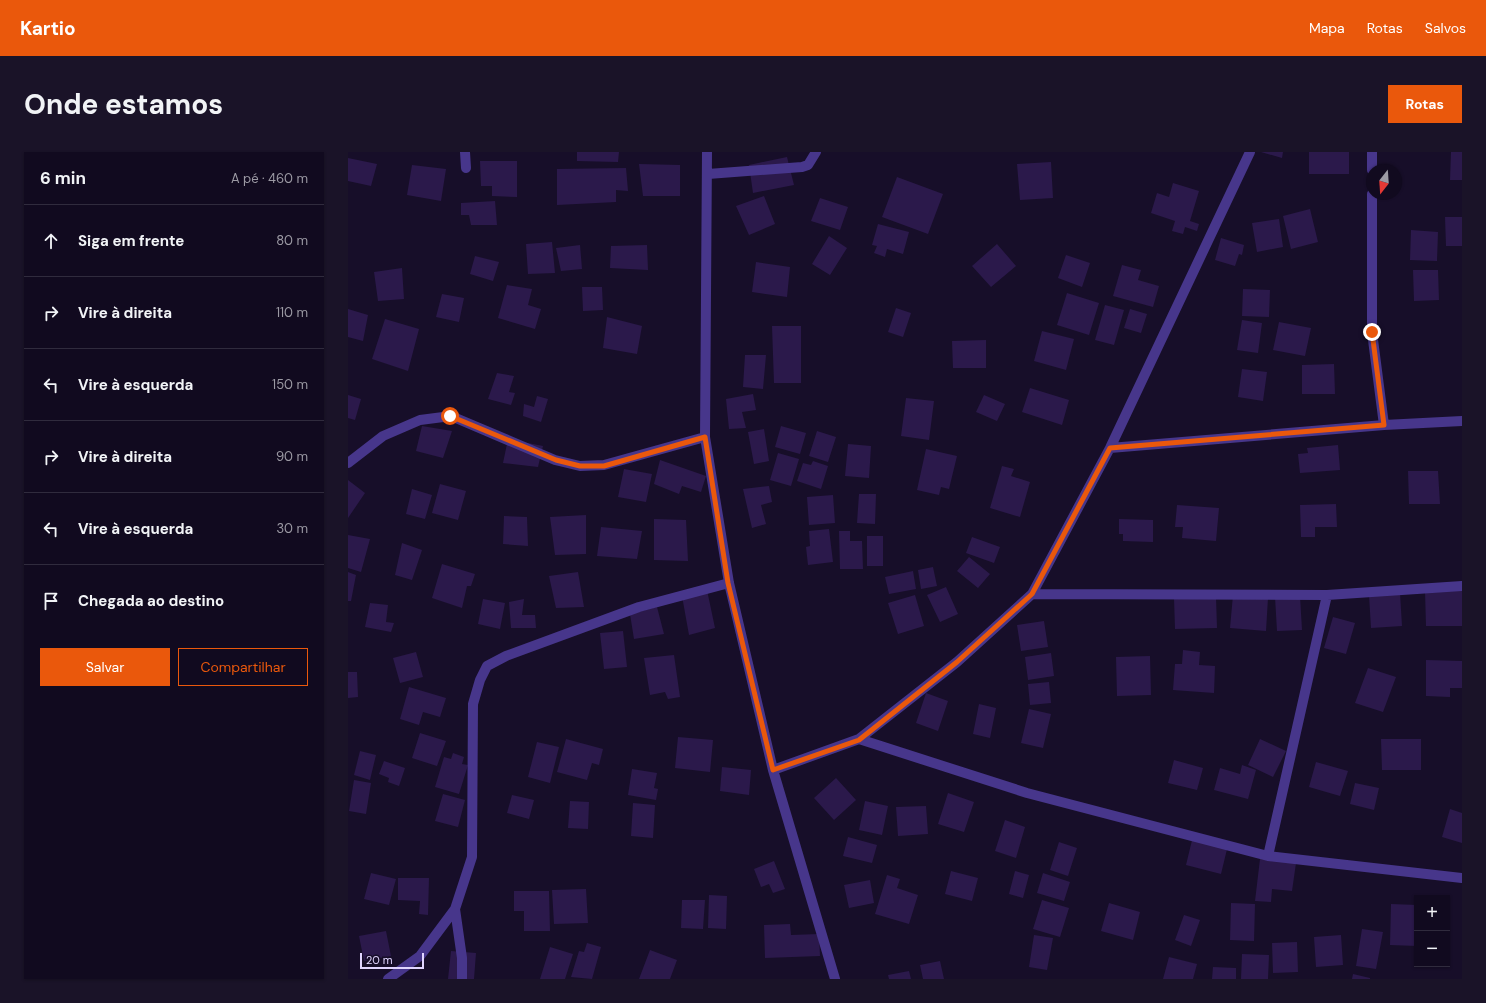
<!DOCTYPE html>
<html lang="pt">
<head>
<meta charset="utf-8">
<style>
	:root { --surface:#110a1f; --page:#1a1328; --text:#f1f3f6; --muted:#9c9aa4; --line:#302b3d; --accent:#ea580c }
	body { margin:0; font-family:"DM Sans",sans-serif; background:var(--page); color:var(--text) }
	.controls { position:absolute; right:12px; bottom:12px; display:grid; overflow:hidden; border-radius:0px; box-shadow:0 1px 3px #0004 }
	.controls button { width:36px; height:36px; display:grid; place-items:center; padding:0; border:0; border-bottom:1px solid var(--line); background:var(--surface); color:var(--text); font:20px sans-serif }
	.compass { position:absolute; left:1018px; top:12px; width:36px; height:36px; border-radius:50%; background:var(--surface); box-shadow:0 1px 3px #0004; rotate:197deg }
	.scale { position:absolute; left:12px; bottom:10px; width:64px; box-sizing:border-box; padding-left:4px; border:2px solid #e1d5ff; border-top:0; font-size:11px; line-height:14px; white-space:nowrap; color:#e1d5ff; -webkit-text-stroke:3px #170e29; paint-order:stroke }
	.stop { position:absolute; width:12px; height:12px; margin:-9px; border:3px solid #ea580c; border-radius:50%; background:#fff }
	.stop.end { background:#ea580c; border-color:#fff; box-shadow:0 1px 4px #0008 }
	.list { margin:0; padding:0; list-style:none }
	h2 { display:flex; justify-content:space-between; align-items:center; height:52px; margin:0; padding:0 16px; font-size:17px }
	h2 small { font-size:13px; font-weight:400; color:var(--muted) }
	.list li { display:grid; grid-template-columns:26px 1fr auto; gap:12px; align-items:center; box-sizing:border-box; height:72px; padding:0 16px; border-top:1px solid var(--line) }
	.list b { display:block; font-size:15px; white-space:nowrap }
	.list em { font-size:13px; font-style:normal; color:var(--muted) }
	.actions { display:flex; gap:8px; padding:12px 16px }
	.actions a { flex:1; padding:9px 0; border:1px solid var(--accent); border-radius:0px; text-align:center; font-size:14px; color:var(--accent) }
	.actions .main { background:var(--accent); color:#fff }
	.icon { flex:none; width:22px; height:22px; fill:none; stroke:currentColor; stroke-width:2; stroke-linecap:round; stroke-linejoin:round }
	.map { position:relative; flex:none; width:1114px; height:827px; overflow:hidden; border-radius:0px }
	header { display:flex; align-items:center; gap:24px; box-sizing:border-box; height:56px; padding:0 20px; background:var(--accent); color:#fff }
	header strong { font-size:19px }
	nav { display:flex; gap:22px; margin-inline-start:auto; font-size:14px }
	.intro { display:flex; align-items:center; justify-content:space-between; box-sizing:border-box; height:96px; padding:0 24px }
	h1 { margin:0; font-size:28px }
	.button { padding:10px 18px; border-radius:0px; background:var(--accent); color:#fff; font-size:14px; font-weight:700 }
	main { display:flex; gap:24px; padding:0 24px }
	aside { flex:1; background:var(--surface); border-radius:0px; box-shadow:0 1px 3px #0004 }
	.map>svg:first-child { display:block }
	.building { fill:#2b194b }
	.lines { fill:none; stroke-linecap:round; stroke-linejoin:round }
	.minor { stroke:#47368b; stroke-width:10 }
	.route { stroke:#ea580c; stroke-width:5 }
</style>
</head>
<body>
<header>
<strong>Kartio</strong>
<nav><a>Mapa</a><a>Rotas</a><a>Salvos</a></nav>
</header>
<div class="intro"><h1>Onde estamos</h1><a class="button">Rotas</a></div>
<main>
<aside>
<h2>6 min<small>A pé · 460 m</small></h2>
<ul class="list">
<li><svg class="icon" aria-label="ahead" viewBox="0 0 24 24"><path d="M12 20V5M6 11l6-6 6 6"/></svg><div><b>Siga em frente</b></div><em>80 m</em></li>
<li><svg class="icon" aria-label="right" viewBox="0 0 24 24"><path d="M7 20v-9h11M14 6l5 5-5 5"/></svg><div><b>Vire à direita</b></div><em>110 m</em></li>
<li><svg class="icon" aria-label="left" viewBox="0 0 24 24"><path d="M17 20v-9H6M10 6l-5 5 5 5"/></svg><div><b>Vire à esquerda</b></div><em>150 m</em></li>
<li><svg class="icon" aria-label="right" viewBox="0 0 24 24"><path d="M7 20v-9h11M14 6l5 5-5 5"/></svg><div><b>Vire à direita</b></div><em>90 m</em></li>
<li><svg class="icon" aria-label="left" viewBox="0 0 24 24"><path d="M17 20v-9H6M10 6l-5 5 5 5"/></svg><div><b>Vire à esquerda</b></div><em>30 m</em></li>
<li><svg class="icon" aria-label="arrive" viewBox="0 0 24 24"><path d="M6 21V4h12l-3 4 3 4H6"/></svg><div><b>Chegada ao destino</b></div></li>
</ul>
<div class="actions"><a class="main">Salvar</a><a>Compartilhar</a></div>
</aside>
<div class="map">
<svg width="1114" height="827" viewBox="0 0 1114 827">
	<rect width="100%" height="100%" fill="#170e29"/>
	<path class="building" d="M229,0H271L270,10L229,9Z
		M913,0H935L934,6Z
		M961,0H1001V22H961Z
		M1103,0H1114V28H1102Z
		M439,5L446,33L405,41L401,13Z
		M0,6L29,12L23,34L0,29Z
		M132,9H169V45L144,44V34H133Z
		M703,10L705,46L672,48L669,12Z
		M291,12L332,13V44H295Z
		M64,13L98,17L93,49L59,43Z
		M278,16L280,39L268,38V50L209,53V17Z
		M549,25L595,42L580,82L534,65Z
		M825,31L851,39L842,69L851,72L849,79L837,75L835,82L824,79L827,69L803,61L809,41L821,45Z
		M416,44L427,72L401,83L388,54Z
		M472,46L500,55L492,78L463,69Z
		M147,49L149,73H123L121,63H113V51Z
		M962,57L970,90L943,97L935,64Z
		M1097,65H1114V94H1098Z
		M931,67L935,95L909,100L904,71Z
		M530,72L561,80L555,102L539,97L537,105L526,101L529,94L524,93Z
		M1063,78L1090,80L1089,109L1062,108Z
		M481,84L499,96L482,123L464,112Z
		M873,86L896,93L894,103L891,102L887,114L867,108Z
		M204,90L207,121L180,122L178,92Z
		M649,92L668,114L643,135L624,114Z
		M232,93L234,117L213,119L208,96Z
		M299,93L300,118L262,116L263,94Z
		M718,103L742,111L734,135L710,126Z
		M127,104L151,110L145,129L122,122Z
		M408,110L442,115L439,145L404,140Z
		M774,113L793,118L790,128L811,134L805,155L765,144Z
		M54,116L56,147L30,149L26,120Z
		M1065,118H1090L1091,148L1066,149Z
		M159,133L184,137L180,153L193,157L187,177L150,166Z
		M234,135H254L255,158L235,159Z
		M895,137L922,138L921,165L894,164Z
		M719,141L751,151L741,183L709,173Z
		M94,142L116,146L111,170L88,165Z
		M757,153L776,158L766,193L747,188Z
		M548,156L563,161L555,185L540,180Z
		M0,157L20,163L15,189L0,185Z
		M782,157L799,162L793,181L776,176Z
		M259,165L294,174L289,202L255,196Z
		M37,167L71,177L60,219L24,207Z
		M894,168L914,171L910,201L889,198Z
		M931,170L963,176L957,204L925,198Z
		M424,174H453V231H426Z
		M694,179L726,187L718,218L686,209Z
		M638,188V216H605L604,189Z
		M397,203H418L415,237L395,235Z
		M986,212L987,242H954V213Z
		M894,217L919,220L915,249L890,245Z
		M149,221L166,224L161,240L167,241L163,253L140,247Z
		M682,236L721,248L714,273L674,260Z
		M405,242L408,258L394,260L398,276L381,277L378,247Z
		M0,243L13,247L7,268L0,266Z
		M636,243L657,252L649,269L628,260Z
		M189,244L200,247L193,270L175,264L176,252L186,255Z
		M558,246L586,249L581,288L553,284Z
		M74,274L104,279L95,306L68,299Z
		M433,274L458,281L452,302L427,295Z
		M416,277L421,309L406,312L400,280Z
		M469,279L488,285L480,310L461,304Z
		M160,287L195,294L190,315L155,311Z
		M500,292L523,294L521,326L497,324Z
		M990,293L992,318L952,321L950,302L960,301L959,296Z
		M578,297L609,304L601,337L593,335L591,343L569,338Z
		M430,301L451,307L443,334L422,328Z
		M312,308L358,324L353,340L334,334L331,342L306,332Z
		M465,309L480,314L473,337L449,329L455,311L463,313Z
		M654,314L666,317L663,324L682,330L672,365L642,356Z
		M276,317L304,322L298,350L270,345Z
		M1060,319H1090L1092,352H1061Z
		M0,328L17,341L0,366Z
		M92,332L118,339L110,368L84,361Z
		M421,334L424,350L413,353L418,372L404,376L395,337Z
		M64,337L84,343L77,367L58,362Z
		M511,342H528L527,372L509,371Z
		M485,343L487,371L461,373L459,345Z
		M988,352L989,375H967V385H953L952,353Z
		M829,353L871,356L868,389L834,386L835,375H827Z
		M238,363V402L207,403L202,365Z
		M156,364L179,365L180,394L155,392Z
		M306,367L338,368L340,409L306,408Z
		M771,367L805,368V390L775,389V382H771Z
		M253,375L294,379L289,407L249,404Z
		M481,377L485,410L460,413L458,395L462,394L461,379Z
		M491,379H502V389H514L515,417H492Z
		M0,383L22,387L13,420L0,416Z
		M519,384H535V414H519Z
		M624,385L652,395L646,411L618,401Z
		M54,391L74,398L64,428L47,423Z
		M621,405L642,422L630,436L609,419Z
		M94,412L127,422L123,434H119L114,456L84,446Z
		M585,415L589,434L573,437L570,418Z
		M565,419L568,437L541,442L537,425Z
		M0,420L8,423L3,449H0Z
		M230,420L236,455L208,456L201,424Z
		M598,435L610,462L592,470L579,443Z
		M359,438L367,476L341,483L334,444Z
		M1077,439H1114V474H1078Z
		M1052,441L1054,474L1023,476L1021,443Z
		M567,443L576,474L550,482L540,451Z
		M885,443L920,446L918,479L882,476Z
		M952,444L954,478L929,479L927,445Z
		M868,445L869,476L827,477L826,446Z
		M135,447L157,451L152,477L130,472Z
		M176,447L174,463H187L188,476H163L161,450Z
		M22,451L40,453L38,470L46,471L43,480L17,475Z
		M309,455L316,482L286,487L282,462Z
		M985,465L1007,471L998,502L976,496Z
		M696,469L700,495L673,499L669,473Z
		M275,479L279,515L256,517L252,481Z
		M835,498L852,500L851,513L867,514L866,541L825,538L827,512H834Z
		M68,500L75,525L52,531L45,506Z
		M703,501L706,524L680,528L677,505Z
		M326,503L332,545L320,547L317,540L302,543L296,506Z
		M802,504L803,543L769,544L768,505Z
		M1078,508L1114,509V536H1102V545L1078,544Z
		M1020,516L1048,525L1035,560L1007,551Z
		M0,520H9L10,545L0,546Z
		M701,530L703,551L682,553L680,532Z
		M61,535L98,546L92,565L75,560L71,573L52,567Z
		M578,541L600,549L590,579L568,571Z
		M631,552L648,556L642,586L625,582Z
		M681,557L703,562L695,596L673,591Z
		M72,581L98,589L89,614L64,606Z
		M330,585L365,588L362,620L327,616Z
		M218,587L255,597L251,613L244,611L239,628L209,620Z
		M912,587L938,599L925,625L900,613Z
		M1033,587H1073V618H1034Z
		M189,590L211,595L202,631L180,625Z
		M12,599L28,603L22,628L6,623Z
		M105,601L116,605L114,612L120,613L111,642L87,635L96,605L103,607Z
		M826,608L855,616L849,638L820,631Z
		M36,609L57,616L51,634L40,630L41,626L31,622Z
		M968,610L1000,619L992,644L961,635Z
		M894,613L908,618L900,647L866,638L872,616L892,622Z
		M374,615L403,618L401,643L372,639Z
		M284,617L309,621L306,636L310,637L308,648L280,643Z
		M488,626L508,648L486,668L466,646Z
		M6,628L23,631L18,662L1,659Z
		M1007,631L1031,636L1026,658L1002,652Z
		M600,641L626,650L616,680L590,672Z
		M95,642L117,648L110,675L87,669Z
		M164,643L186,648L181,667L159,661Z
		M222,649L241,650L240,677L220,676Z
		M517,649L540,654L534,683L511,678Z
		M285,651L307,653L305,686L283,684Z
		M578,654L580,682L550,684L548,655Z
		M1102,657L1114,661V691L1094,685Z
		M657,668L677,675L668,706L647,699Z
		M845,684L880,693L873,722L838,713Z
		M500,685L529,693L524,711L495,704Z
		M711,690L729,696L720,724L702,718Z
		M912,707L948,711L944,739L924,737L923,750L907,749Z
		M426,709L437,737L425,741L421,732L413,735L406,717Z
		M603,719L630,726L624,749L597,742Z
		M667,719L681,723L675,746L661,742Z
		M23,721L48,727L41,753L16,747Z
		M695,721L722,730L716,749L689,741Z
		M539,723L552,727L549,736L570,743L561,772L527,762Z
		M50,726H81L80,763L71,762L72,749L50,748Z
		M522,728L526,751L501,756L496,733Z
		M238,737L240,771L206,772L204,738Z
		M166,739H201L202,779H176V759H166Z
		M361,743L379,744L378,777L360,776Z
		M334,748H357L355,777L333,776Z
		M694,748L721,756L712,785L685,777Z
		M761,751L792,760L785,788L753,779Z
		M883,751L907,752L906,789L882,788Z
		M1043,752L1069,753V794L1042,793Z
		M836,763L852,768L843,794L827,788Z
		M442,772L443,783L471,782L472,804L417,806L416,773Z
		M1014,777L1035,780L1028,817L1008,814Z
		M38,779L43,804L16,809L11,784Z
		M686,783L705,786L699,818L681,815Z
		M993,783L995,813L968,815L966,785Z
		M949,790L950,820L925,821L924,791Z
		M239,791L253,795L244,827L223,825L231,799L236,800Z
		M202,795L225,802L217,827H192Z
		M302,798L329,808L322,827H291Z
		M103,799L128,801L126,827H100Z
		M894,802L921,803L920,827H893Z
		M821,805L849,812L845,827H815Z
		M592,809L596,827H575L572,813Z
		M865,815L888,816V827H864Z
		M561,819L563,827H541L540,823Z
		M1005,822L1022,826V827H1004Z"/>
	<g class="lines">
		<path class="minor" d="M117,0L118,16
			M1024,0V18
			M360,22L454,15L460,13L468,0
			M1024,42V180L1036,273L1114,269
			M357,285L359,0
			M762,296L1036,273
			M0,311L35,284L72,268L103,264L207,308L232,314L256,313L357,285L381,431L425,618L487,827
			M684,442L979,443L1114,434
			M511,587L679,641L920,704L979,443
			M425,618L511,587L609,510L684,442L762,296L902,0
			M920,704L1114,726
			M107,757L114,806V827
			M40,827L72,804L107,757L124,705L125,552L132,528L139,514L158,504L291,455L381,431"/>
	</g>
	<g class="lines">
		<path class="route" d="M102,264L208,308L232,314H256L357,285L380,431L425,618L511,588L609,510L684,442L762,296L1036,273L1024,180"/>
	</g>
</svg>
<div class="controls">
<button>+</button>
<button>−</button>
</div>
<svg class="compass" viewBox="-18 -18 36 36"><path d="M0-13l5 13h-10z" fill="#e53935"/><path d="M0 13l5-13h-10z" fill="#9c9aa4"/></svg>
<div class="scale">20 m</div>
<div class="stop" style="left:102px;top:264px"></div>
<div class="stop end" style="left:1024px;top:180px"></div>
</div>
</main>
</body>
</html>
